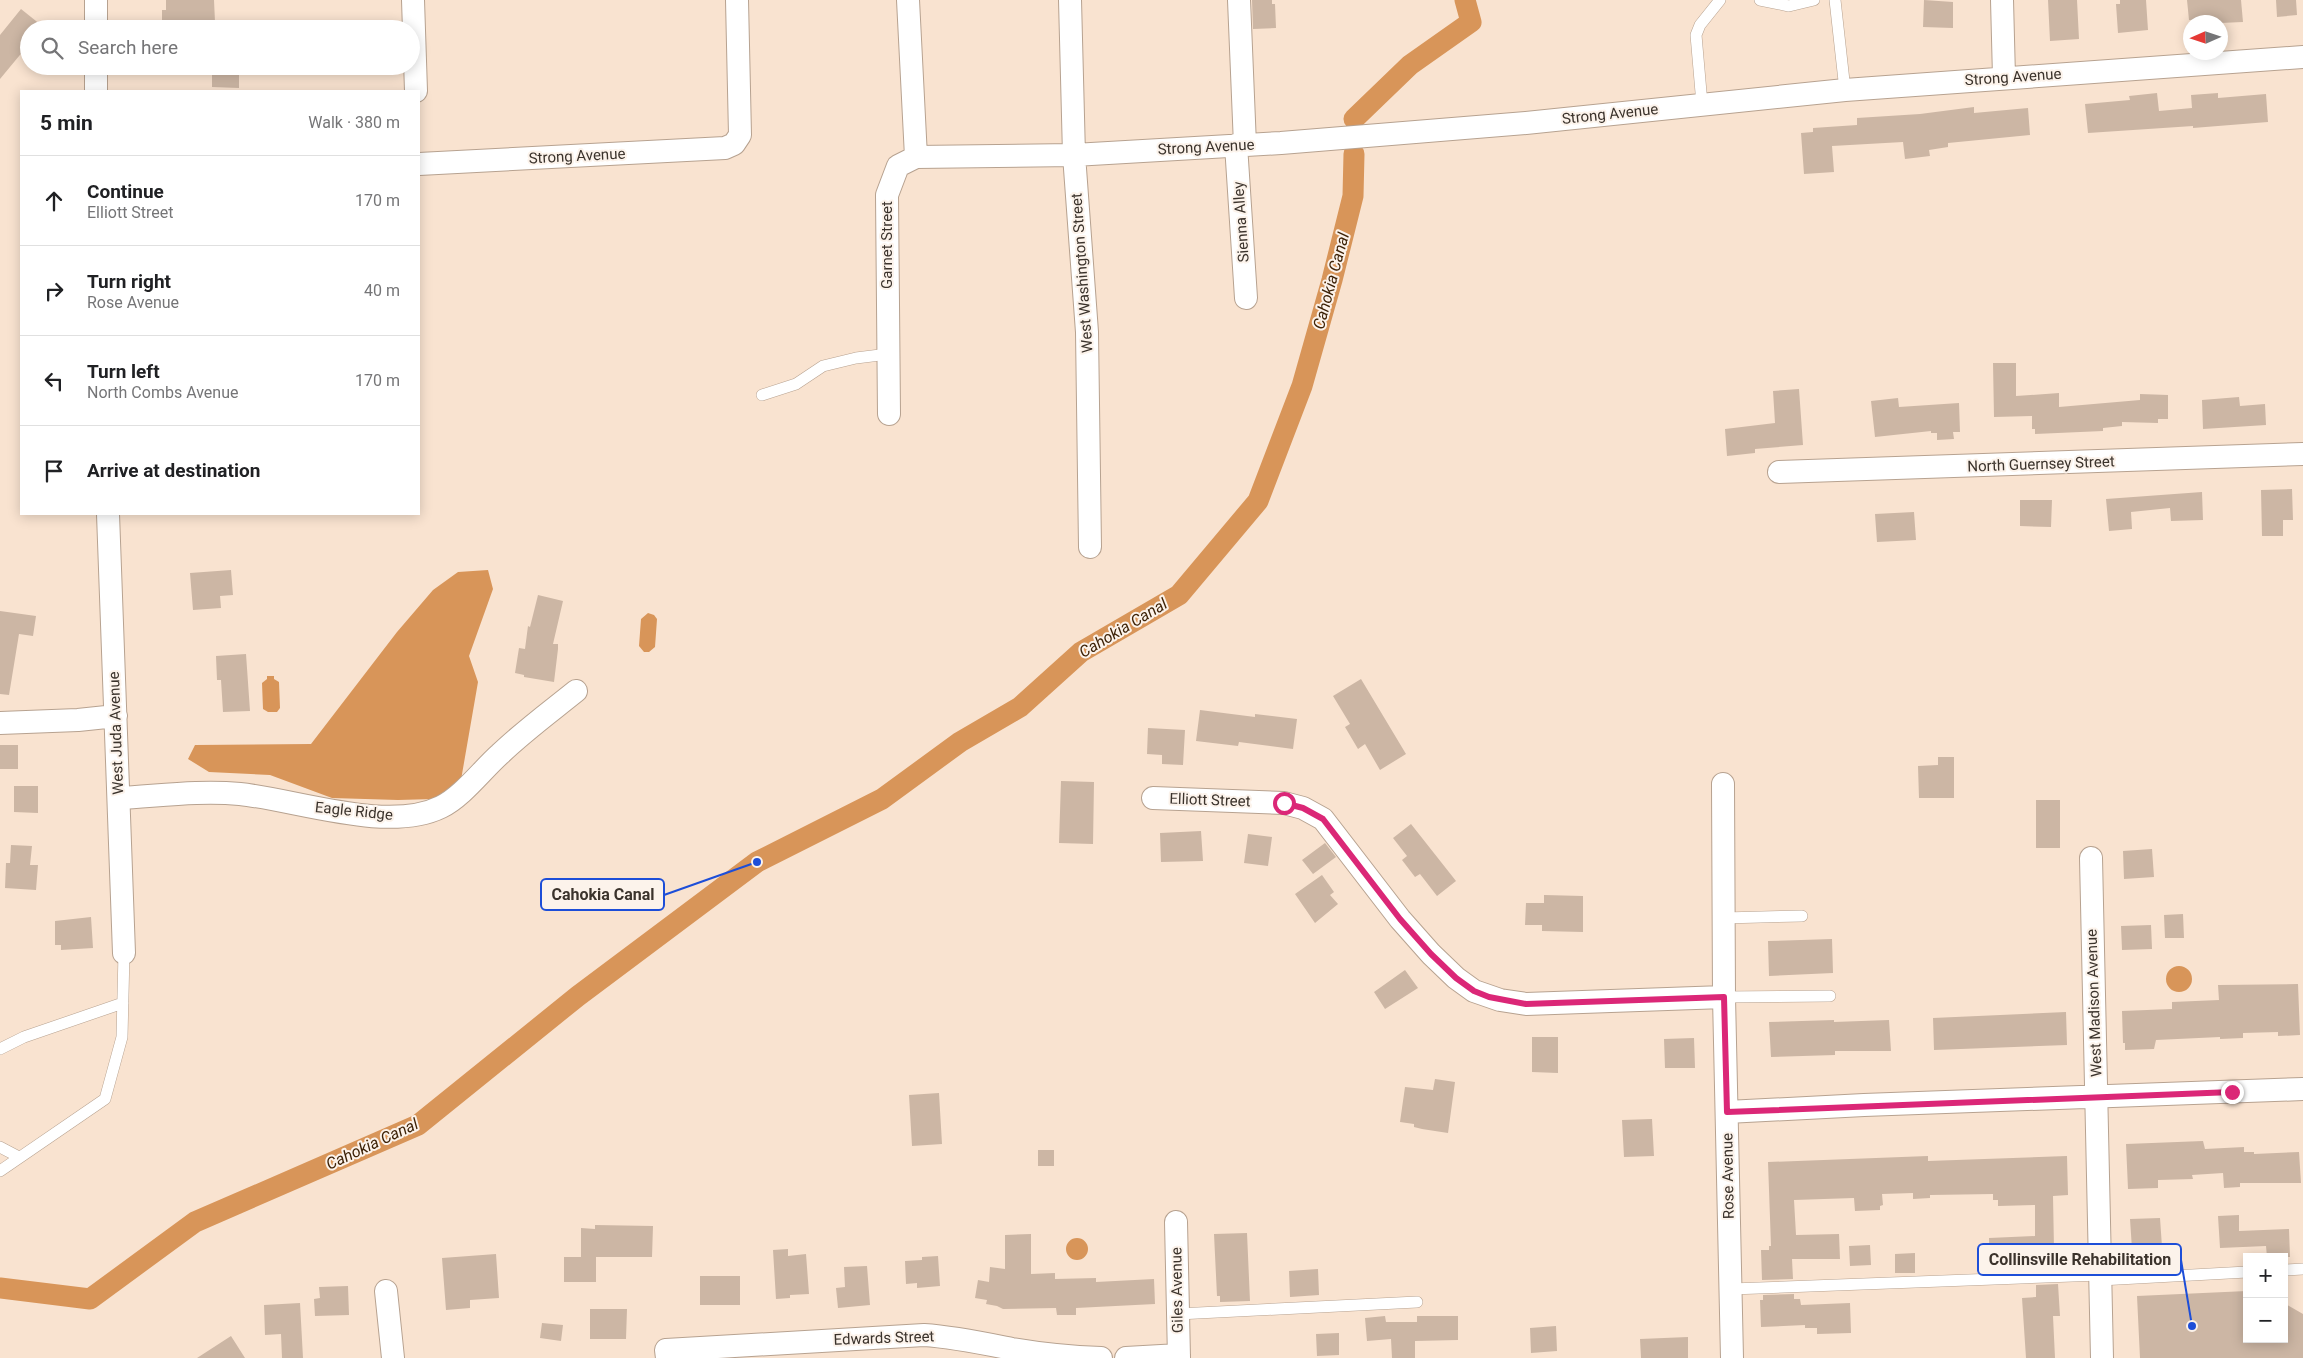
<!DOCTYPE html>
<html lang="en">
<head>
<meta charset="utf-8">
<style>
	:root { --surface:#fff; --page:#f6f6f6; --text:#202124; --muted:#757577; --line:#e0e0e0 }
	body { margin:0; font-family:Roboto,sans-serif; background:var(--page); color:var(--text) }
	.controls { position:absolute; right:15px; bottom:15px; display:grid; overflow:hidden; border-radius:0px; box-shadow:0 2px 12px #0003 }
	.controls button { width:45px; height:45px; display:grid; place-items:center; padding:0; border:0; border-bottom:1px solid var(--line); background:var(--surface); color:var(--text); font:25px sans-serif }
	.compass { position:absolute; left:2183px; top:15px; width:45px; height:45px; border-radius:50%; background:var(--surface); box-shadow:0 2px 12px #0003; rotate:267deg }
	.stop { position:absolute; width:15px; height:15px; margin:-11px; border:4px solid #db2777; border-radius:50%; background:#fff }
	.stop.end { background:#db2777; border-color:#fff; box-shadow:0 1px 5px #0008 }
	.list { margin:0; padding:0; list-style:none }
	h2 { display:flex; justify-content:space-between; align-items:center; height:65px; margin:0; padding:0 20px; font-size:21px }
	h2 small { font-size:16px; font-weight:400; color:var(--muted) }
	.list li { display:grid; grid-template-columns:32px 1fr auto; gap:15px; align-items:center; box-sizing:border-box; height:90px; padding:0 20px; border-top:1px solid var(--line) }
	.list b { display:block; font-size:19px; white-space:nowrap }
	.list p { margin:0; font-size:16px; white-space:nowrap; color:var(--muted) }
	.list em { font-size:16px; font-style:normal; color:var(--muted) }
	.icon { flex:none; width:28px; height:28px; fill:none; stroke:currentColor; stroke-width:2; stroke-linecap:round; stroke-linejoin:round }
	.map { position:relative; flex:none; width:2303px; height:1358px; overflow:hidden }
	.search { position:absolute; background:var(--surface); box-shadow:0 2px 12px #0003; left:20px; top:20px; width:400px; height:55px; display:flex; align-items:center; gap:12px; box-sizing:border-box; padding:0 18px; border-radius:28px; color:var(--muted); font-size:19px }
	.panel { position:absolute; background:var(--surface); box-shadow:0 2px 12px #0003; left:20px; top:90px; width:400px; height:425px; border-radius:0px }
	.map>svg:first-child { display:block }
	.water { fill:#d89559 }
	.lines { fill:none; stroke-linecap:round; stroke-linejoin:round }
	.canal { stroke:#d89559; stroke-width:21 }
	.building { fill:#ccb6a4 }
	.lane-casing { stroke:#b7a290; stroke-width:12 }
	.street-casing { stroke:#b7a290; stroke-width:24 }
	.lane { stroke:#fff; stroke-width:11 }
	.street { stroke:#fff; stroke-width:22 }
	.route { stroke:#db2777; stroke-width:6 }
	.labels { text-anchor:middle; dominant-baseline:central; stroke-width:4; stroke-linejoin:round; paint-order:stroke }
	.street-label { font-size:15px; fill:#3b332c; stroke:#fcf3eb }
	.water-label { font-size:16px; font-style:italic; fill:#3d2207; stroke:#fcf3eb }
	.leader { fill:none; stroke:#1d4ed8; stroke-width:2 }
	.callout-dot { fill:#1d4ed8; stroke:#fcf3eb; stroke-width:2 }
	.callout { fill:#fcf3eb; stroke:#1d4ed8; stroke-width:2 }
	.callout-label { font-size:16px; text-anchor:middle; font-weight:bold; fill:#3b332c }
</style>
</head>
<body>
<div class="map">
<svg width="2303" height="1358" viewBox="0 0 2303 1358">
	<rect width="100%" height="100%" fill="#f9e3d0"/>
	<path class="water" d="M488,570L493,589L469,656L478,682L461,780L434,799L398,800L332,798L270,775L209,772L188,759L195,745L311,744L397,632L433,590L458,572Z
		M648,613L654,615L657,619L655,647L649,652H644L639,646L641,619Z
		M267,676H274V679L279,682L280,708L277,712H268L263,709L262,683L267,679Z
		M2166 979a13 13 0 1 1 26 0a13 13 0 1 1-26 0Z
		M1066 1249a11 11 0 1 1 22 0a11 11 0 1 1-22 0Z"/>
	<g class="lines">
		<path class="canal" d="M1354,119L1410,65L1471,22L1465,0
			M0,1288L90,1299L195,1222L418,1125L578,996L757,862L882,799L960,742L1020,707L1081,652L1179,595L1258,501L1302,386L1332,280L1353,196L1354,154"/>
	</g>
	<path class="building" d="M166,0H214L215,22L191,23V29H175V24L162,25V10H166Z
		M1252,0H1272V4H1275L1276,28L1253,29Z
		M1924,0L1953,2V28L1923,27Z
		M2048,0H2077L2079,39L2050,41Z
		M2120,0H2146L2148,30L2118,33L2116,4H2120Z
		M2187,0H2241L2243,22L2220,23L2189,20Z
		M2276,0H2296L2297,15L2277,17Z
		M21,9L46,29H29V44L0,79V35Z
		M212,66H239V88L212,87Z
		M2157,93L2159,111L2192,108L2191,95L2218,93V98L2266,94L2268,122L2193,128V126L2088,133L2085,104L2130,100L2129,96Z
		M1974,107V113L2028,108L2030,135L1948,143V147L1929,150L1930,156L1905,159L1903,142L1832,146L1834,172L1804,174L1801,133L1813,132V128L1857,125V118L1920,114Z
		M1993,363H2016V396L2059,393V407L2140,400V394L2168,395V419H2158V423L2122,422V426L2103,428V431L2035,434V429H2032V416L1994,417Z
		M1799,389L1803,445L1755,449V453L1727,456L1725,429L1775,423L1773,391Z
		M2239,397L2240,406L2265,404L2266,425L2203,429L2202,400Z
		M1898,398L1899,407L1959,403L1960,432H1953L1954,439L1937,440V433H1931V431L1875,437L1871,401Z
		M2292,489L2293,520H2283V536H2262L2261,490Z
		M2202,492L2203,520L2171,521L2170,508L2131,512L2132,529L2109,531L2106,499Z
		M2020,500H2052L2051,527L2020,526Z
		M1914,512L1916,540L1877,542L1875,514Z
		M231,570L233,595L220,596L221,608L193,610L190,573Z
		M538,595L563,601L553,644H558V649L554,682L524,677V675L515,673L519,648L525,649L528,626L530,627Z
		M0,611L36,616L33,636L19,634L9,695L0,694Z
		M246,654L250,711L223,712L221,680H217L216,656Z
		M1361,679L1406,754L1380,770L1365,744L1358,749L1345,727L1350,724L1333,696Z
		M1200,710L1255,717V714L1297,719L1293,749L1239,742L1238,746L1196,741Z
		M1148,728L1185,730L1183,765L1162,764V755L1147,754Z
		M0,745H18V769H0Z
		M1938,757H1954V798H1919L1918,766L1938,765Z
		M1061,781L1094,782L1093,844L1059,843Z
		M14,786H38V813L14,812Z
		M2036,800H2060V848H2036Z
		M1411,824L1456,881L1437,896L1420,874L1415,877L1402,860L1407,856L1393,838Z
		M1201,831L1203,861L1161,862L1160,833Z
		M1248,834L1272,837L1268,866L1244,863Z
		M1325,843L1336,857L1313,874L1302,860Z
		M11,845L32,846L30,865H38L36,890L5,888L6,863H10Z
		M2152,849L2154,877L2124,879L2123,851Z
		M1322,875L1334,892L1330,895L1338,904L1315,923L1295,894Z
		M1544,895L1583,896V932L1542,931V925H1525L1526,903H1544Z
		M2183,914L2184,938H2165L2164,915Z
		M91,917L93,948L61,950V945H55V921Z
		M2151,925L2152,949L2122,950L2121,926Z
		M1832,939L1833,973L1769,976L1768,941Z
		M1405,970L1418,988L1385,1009L1374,992Z
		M2298,984L2300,1035L2278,1036V1032L2243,1033V1038L2220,1039V1037L2156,1040L2154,1049L2125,1050V1043H2123L2122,1011L2172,1009V1002L2219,1000L2218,985Z
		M2066,1012L2067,1045L1934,1050L1933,1018Z
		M1834,1020V1022L1889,1020L1891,1051H1835V1055L1771,1057L1769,1022Z
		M1532,1037H1558V1073L1532,1072Z
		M1694,1038L1695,1068H1665L1664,1039Z
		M1435,1079L1455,1082L1448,1133L1422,1129L1414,1127V1124L1400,1122L1405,1087L1433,1090Z
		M939,1093L942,1144L912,1146L909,1095Z
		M1652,1119L1654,1156L1624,1157L1622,1120Z
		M2203,1141L2205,1149L2244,1147V1152H2254V1154L2299,1152L2301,1183H2240V1187L2224,1188L2223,1173L2192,1175L2193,1179L2158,1180V1188L2128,1189L2126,1144Z
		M1038,1150H1054V1166H1038Z
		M1928,1156V1161L2067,1156L2068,1195L2053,1196L2054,1249H2071L2072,1267L2035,1270V1266L1990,1267L1989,1238L2035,1236V1205L1998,1206V1200H1993V1194L1930,1195V1198L1913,1199V1193L1882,1194L1883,1205L1880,1206V1210L1855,1211L1854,1198L1794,1200L1796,1235L1839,1234L1840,1259H1792L1793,1279L1762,1280L1761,1250H1769V1246H1771L1768,1162Z
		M2239,1215V1231L2289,1229L2290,1257H2267L2266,1246L2220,1248L2218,1216Z
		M2160,1218L2162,1247L2132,1249L2130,1219Z
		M595,1225L653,1226L652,1257H581V1228L595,1229Z
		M1247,1233L1250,1301L1220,1302V1296H1217L1214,1234Z
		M1031,1234V1274L1055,1273V1279L1096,1278V1282L1154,1279L1155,1304L1076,1308V1315H1057L1056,1308L1003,1309L997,1306L986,1304L987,1300L975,1298L978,1280L989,1282L990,1267L1005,1269V1235Z
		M1870,1245L1871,1265L1850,1266L1849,1246Z
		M788,1249V1256L806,1254L809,1294L790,1295V1298L776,1299L773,1250Z
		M1915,1253V1273H1895V1254Z
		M496,1254L499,1298L470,1300V1308L446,1310L442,1258Z
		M938,1256L940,1286L917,1288V1283L906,1284L905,1261L922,1260V1257Z
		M564,1257H596V1282H564Z
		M867,1266L870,1305L838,1308L836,1288L845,1287L844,1267Z
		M1318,1269L1319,1295L1290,1297L1289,1271Z
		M700,1276H740V1305H700Z
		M2058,1284L2060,1316H2053L2055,1358H2026L2022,1298L2036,1297V1285Z
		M348,1286L349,1315L315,1316L314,1299L320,1298L319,1287Z
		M2247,1291V1339H2284V1303L2303,1314V1358H2140L2137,1296Z
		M1794,1294V1299H1800L1801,1305L1850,1303L1851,1333L1817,1334V1328H1805V1325L1761,1327L1760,1300H1763V1295Z
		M300,1303L303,1358H282L281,1334L265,1335L264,1305Z
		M590,1309H627L626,1339H590Z
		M1385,1316L1386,1322H1417V1316H1458V1340L1415,1341V1358H1392L1391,1339L1367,1341L1365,1318Z
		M542,1323L563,1325L561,1341L540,1338Z
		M1556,1326L1557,1351L1531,1353L1530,1328Z
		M1339,1333V1355L1317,1356L1316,1334Z
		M231,1336L245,1358H197Z
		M1688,1337V1358H1641L1640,1339Z"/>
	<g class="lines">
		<g class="lane-casing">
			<path id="lane" d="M1760,0L1789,6L1814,0
				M1835,0L1845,90
				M1702,104L1696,35L1700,25L1720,0
				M762,395L796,384L823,366L856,358L888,354
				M1724,918L1802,916
				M1724,997L1830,996
				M0,1049L24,1037L123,1003
				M0,1147L19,1157
				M0,1171L105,1099L122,1037L124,953
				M2284,1270L2303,1269
				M2100,1280L2247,1272
				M1731,1289L2100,1275
				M1178,1314L1417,1302"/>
		</g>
		<g class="street-casing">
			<path id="street" d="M96,0V29
				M413,0L416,91
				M1070,0L1074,155L1087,332L1090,547
				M1239,0L1245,145
				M2002,0L2004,77
				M96,66V91
				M1236,145L1246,298
				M916,157L1074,155L1281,143L1526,123L1845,90L2303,57
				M419,164L725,148L734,144L740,135L737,0
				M889,414L887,195L898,166L916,157L908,0
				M1779,472L2303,454
				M108,514L124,953
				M0,723L78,720L116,716
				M1723,784L1724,997L1732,1358
				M119,798C158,796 200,790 240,794C297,800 388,833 441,807C462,797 482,770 500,754C524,731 550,712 576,691
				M1153,798L1284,803L1303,808L1323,819L1400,919L1431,954L1456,978L1474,991L1500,1000L1526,1004L1724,997
				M2091,858L2102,1358
				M1727,1112L1864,1105L2303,1089
				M1176,1222L1179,1358
				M386,1291L393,1358
				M667,1358L666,1350L924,1335C954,1337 982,1343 1012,1349C1041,1354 1071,1357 1101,1358
				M1126,1358L1179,1355"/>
		</g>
		<use href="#lane" class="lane"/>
		<use href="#street" class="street"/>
	</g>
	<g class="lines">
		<path class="route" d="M1284,803L1303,808L1323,819L1400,919L1431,954L1456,978L1474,991L1489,997L1526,1004L1724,997L1727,1112L2232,1092"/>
	</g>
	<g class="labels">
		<g class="street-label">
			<text transform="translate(2013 77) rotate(-4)">Strong Avenue</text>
			<text transform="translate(1610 114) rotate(-6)">Strong Avenue</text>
			<text transform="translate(1206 147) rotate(-3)">Strong Avenue</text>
			<text transform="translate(577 156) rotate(-3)">Strong Avenue</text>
			<text transform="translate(1241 222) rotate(-94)">Sienna Alley</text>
			<text transform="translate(887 245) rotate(-90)">Garnet Street</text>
			<text transform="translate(1082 273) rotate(-94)">West Washington Street</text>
			<text transform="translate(2041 464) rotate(-2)">North Guernsey Street</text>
			<text transform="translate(116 733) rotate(-92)">West Juda Avenue</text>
			<text transform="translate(1210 800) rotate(2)">Elliott Street</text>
			<text transform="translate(354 811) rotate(6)">Eagle Ridge</text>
			<text transform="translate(2094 1003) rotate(-92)">West Madison Avenue</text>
			<text transform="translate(1728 1176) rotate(-91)">Rose Avenue</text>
			<text transform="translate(1177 1290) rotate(-91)">Giles Avenue</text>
			<text transform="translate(884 1338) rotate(-2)">Edwards Street</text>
		</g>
		<g class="water-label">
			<text transform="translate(1331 281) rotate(-75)">Cahokia Canal</text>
			<text transform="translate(1123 628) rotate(-31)">Cahokia Canal</text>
			<text transform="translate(372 1144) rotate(-25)">Cahokia Canal</text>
		</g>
	</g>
	<path class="leader" d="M757 862L664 895M2192 1326L2181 1260"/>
	<g class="callout-dot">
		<circle cx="757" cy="862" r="5"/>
		<circle cx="2192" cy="1326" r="5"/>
	</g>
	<g class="callout">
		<rect x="541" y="879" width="123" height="31" rx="5"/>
		<rect x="1978" y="1244" width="203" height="31" rx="5"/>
	</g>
	<g class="callout-label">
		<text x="603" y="900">Cahokia Canal</text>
		<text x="2080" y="1265">Collinsville Rehabilitation</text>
	</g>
</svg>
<div class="controls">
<button>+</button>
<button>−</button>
</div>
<svg class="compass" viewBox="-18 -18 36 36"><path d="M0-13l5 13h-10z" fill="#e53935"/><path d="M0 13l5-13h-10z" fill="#757577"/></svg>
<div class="stop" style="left:1284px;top:803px"></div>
<div class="stop end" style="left:2232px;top:1092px"></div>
<div class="search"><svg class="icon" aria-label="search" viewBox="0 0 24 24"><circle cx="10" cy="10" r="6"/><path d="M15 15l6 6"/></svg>Search here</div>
<section class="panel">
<h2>5 min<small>Walk · 380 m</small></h2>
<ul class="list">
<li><svg class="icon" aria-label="ahead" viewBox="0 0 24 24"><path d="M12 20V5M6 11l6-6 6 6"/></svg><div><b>Continue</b><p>Elliott Street</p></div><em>170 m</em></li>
<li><svg class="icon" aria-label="right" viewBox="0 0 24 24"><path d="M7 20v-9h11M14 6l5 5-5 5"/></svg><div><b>Turn right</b><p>Rose Avenue</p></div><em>40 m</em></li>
<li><svg class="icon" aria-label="left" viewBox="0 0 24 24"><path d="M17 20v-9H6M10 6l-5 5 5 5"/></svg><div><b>Turn left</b><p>North Combs Avenue</p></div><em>170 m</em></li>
<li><svg class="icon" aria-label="arrive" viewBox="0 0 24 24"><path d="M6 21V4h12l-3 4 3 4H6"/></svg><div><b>Arrive at destination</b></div></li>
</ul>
</section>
</div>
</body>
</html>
